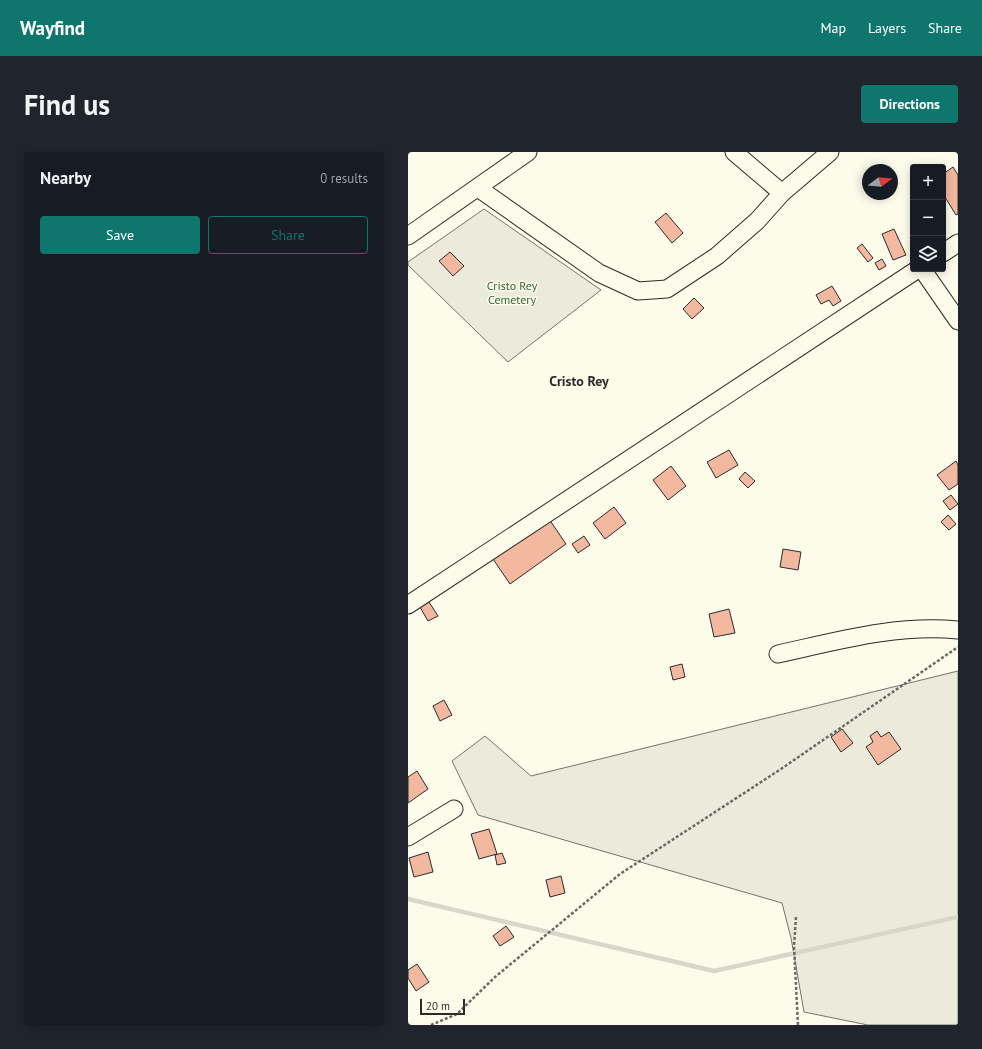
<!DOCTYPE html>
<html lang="en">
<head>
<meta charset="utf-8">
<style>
	:root { --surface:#171b24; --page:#20242c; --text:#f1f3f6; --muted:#9ea1a6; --line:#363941; --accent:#0f766e }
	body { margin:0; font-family:"PT Sans",sans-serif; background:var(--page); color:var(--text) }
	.controls { position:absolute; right:12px; top:12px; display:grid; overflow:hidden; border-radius:4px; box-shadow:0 2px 10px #0003 }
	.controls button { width:36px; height:36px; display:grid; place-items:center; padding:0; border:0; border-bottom:1px solid var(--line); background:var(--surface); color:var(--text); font:20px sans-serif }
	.compass { position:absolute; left:454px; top:12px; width:36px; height:36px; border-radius:50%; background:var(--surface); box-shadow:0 2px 10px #0003; rotate:74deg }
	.scale { position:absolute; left:12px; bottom:10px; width:45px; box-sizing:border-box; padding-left:4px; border:2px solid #2b2b2b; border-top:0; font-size:11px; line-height:14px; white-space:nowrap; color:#2b2b2b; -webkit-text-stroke:3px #fdfbea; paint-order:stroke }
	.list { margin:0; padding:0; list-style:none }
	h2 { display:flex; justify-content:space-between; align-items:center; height:52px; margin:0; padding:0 16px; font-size:17px }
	h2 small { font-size:13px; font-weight:400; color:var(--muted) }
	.actions { display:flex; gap:8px; padding:12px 16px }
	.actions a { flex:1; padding:9px 0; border:1px solid var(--accent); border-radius:4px; text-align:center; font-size:14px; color:var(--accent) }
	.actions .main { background:var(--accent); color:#fff }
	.icon { flex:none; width:22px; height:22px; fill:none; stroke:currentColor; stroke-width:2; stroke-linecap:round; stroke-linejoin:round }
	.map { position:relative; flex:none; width:550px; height:873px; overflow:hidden; border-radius:4px }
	header { display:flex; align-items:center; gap:24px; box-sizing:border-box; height:56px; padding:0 20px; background:var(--accent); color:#fff }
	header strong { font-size:19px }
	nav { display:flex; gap:22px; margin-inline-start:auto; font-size:14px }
	.intro { display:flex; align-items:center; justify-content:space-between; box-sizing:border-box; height:96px; padding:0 24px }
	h1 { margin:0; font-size:28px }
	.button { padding:10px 18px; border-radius:4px; background:var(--accent); color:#fff; font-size:14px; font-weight:700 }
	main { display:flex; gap:24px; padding:0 24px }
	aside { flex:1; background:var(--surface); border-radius:4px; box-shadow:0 2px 10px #0003 }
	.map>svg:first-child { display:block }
	.green { fill:#ecebdb; stroke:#74746e }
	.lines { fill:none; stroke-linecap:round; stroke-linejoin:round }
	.stream { stroke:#d8d7c9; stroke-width:4.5 }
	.building { fill:#f2b8a0; stroke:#2b2b2b }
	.minor-casing { stroke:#2b2b2b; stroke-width:19 }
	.path { stroke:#6a6964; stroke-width:2.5; stroke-dasharray:3 2; stroke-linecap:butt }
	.minor { stroke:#fdfbea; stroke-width:17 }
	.labels { text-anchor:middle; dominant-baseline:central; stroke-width:3; stroke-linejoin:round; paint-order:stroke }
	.park-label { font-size:12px; fill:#34623c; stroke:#fdfbea }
	.quarter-label { font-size:14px; font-weight:bold; fill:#2b2b2b; stroke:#fdfbea }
</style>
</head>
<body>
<header>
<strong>Wayfind</strong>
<nav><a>Map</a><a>Layers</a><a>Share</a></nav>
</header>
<div class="intro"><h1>Find us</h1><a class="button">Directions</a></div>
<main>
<aside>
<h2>Nearby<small>0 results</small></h2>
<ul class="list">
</ul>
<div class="actions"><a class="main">Save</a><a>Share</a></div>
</aside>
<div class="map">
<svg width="550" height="873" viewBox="0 0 550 873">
	<rect width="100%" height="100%" fill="#fdfbea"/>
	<path class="green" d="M76,57L193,138L100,210L0,113V110Z
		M550,519V873H460L396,860L383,786L374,751L70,663L44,609L77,584L123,624Z"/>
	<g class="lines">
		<path class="stream" d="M0,747L306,819L550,765"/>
	</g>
	<path class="building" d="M545,15L550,23V62L548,63L535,42V22Z
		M258,61L275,81L264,91L247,70Z
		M486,77L498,103L485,108L474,82Z
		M454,92L465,106L460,110L449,96Z
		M42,100L56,114L45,124L31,109Z
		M474,107L478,114L471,118L467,111Z
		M424,134L433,149L425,154L421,148L413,152L408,143Z
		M286,146L296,156L284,167L275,157Z
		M321,298L330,313L308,326L299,310Z
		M548,309L550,313V332L541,338L529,323Z
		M263,314L278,334L260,348L245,328Z
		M337,320L347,329L340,336L331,327Z
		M543,343L550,352L542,358L535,349Z
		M206,355L218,371L197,387L185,371Z
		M540,363L548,372L541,378L533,370Z
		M141,367L158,392L102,432L85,407Z
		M176,384L182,393L170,401L164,392Z
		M375,397L393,400L390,418L372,415Z
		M21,450L30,464L20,469L12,455Z
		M321,457L327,481L306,485L301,462Z
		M274,512L277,525L265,528L262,515Z
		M36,548L44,563L32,569L25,554Z
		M434,577L445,591L433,600L423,585Z
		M469,579L473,585L481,580L493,597L470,613L458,595L465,590L462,584Z
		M9,619L20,637L0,651V625Z
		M81,677L89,702L71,707L63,682Z
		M20,700L25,720L6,725L1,706Z
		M94,701L98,711L89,713L87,703Z
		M153,724L157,741L142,745L138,728Z
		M98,774L106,785L92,794L85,784Z
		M9,812L21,830L8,839L0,826V818Z"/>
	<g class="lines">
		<g class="minor-casing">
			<path id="minor" d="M326,0L374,41
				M70,36L191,121L230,139L259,137L309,104L349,69L374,41L422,0
				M0,84L120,0
				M535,101L550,91
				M514,117L550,169
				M0,453L510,117
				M370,502C429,489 489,472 550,478
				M0,685L46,657"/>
		</g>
		<path class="path" d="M388,765L386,794L390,873
			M23,873L49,862L87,825L212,722L373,617L550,495"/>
		<use href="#minor" class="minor"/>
	</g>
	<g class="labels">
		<g class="park-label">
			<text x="104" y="133">Cristo Rey<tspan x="104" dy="14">Cemetery</tspan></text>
		</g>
		<g class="quarter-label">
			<text x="171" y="229">Cristo Rey</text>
		</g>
	</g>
</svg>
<div class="controls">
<button>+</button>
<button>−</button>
<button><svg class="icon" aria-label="layers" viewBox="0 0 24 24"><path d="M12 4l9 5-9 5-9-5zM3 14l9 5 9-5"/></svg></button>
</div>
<svg class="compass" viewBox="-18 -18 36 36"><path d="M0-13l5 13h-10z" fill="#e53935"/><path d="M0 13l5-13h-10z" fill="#9ea1a6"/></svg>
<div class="scale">20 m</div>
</div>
</main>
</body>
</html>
